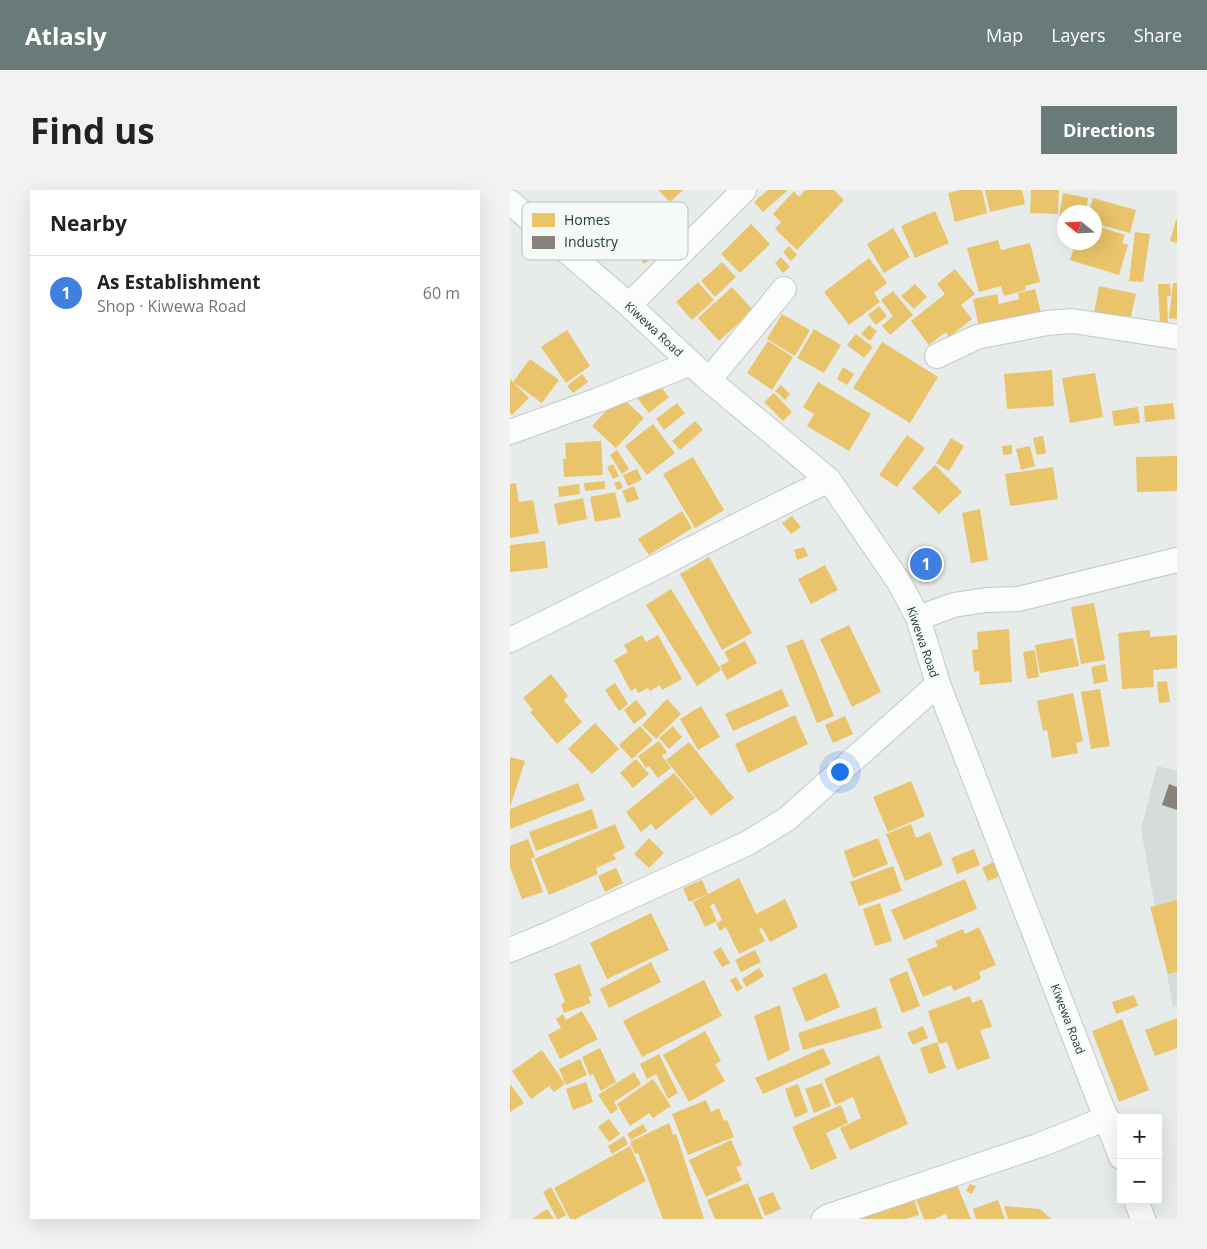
<!DOCTYPE html>
<html lang="en">
<head>
<meta charset="utf-8">
<style>
	:root { --surface:#fff; --page:#f2f2f2; --text:#222; --muted:#767676; --line:#e0e0e0; --accent:#697b78 }
	body { margin:0; font-family:"Open Sans",sans-serif; background:var(--page); color:var(--text) }
	.controls { position:absolute; right:15px; bottom:15px; display:grid; overflow:hidden; border-radius:0px; box-shadow:0 5px 20px #0002 }
	.controls button { width:45px; height:45px; display:grid; place-items:center; padding:0; border:0; border-bottom:1px solid var(--line); background:var(--surface); color:var(--text); font:25px sans-serif }
	.compass { position:absolute; left:547px; top:15px; width:45px; height:45px; border-radius:50%; background:var(--surface); box-shadow:0 5px 20px #0002; rotate:288deg }
	.you { position:absolute; left:329px; top:581px; width:18px; height:18px; margin:-12px; border:4px solid #fff; border-radius:50%; background:#1a73e8; box-shadow:0 0 0 8px #1a73e833 }
	.badge { display:grid; place-items:center; width:32px; height:32px; border-radius:50%; background:var(--accent); color:#fff; font-size:16px; font-weight:700 }
	.pin { position:absolute; translate:-50% -50%; border:2px solid #fff; box-shadow:0 1px 5px #0006 }
	.list { margin:0; padding:0; list-style:none }
	h2 { display:flex; justify-content:space-between; align-items:center; height:65px; margin:0; padding:0 20px; font-size:21px }
	h2 small { font-size:16px; font-weight:400; color:var(--muted) }
	.list li { display:grid; grid-template-columns:32px 1fr auto; gap:15px; align-items:center; box-sizing:border-box; height:75px; padding:0 20px; border-top:1px solid var(--line) }
	.list b { display:block; font-size:19px; white-space:nowrap }
	.list p { margin:0; font-size:16px; white-space:nowrap; color:var(--muted) }
	.list em { font-size:16px; font-style:normal; color:var(--muted) }
	.map { position:relative; flex:none; width:667px; height:1029px; overflow:hidden; border-radius:0px }
	header { display:flex; align-items:center; gap:30px; box-sizing:border-box; height:70px; padding:0 25px; background:var(--accent); color:#fff }
	header strong { font-size:24px }
	nav { display:flex; gap:28px; margin-inline-start:auto; font-size:18px }
	.intro { display:flex; align-items:center; justify-content:space-between; box-sizing:border-box; height:120px; padding:0 30px }
	h1 { margin:0; font-size:35px }
	.button { padding:12px 22px; border-radius:0px; background:var(--accent); color:#fff; font-size:18px; font-weight:700 }
	main { display:flex; gap:30px; padding:0 30px }
	aside { flex:1; background:var(--surface); border-radius:0px; box-shadow:0 5px 20px #0002 }
	.map>svg:first-child { display:block }
	.built { fill:#d5dcda }
	.homes { fill:#e9c46a }
	.industry { fill:#8a817c }
	.lines { fill:none; stroke-linecap:round; stroke-linejoin:round }
	.minor-casing { stroke:#c4c8c7; stroke-width:26 }
	.minor { stroke:#fbfcfc; stroke-width:24 }
	.labels { text-anchor:middle; dominant-baseline:central; stroke-width:5; stroke-linejoin:round; paint-order:stroke }
	.street-label { font-size:12px; fill:#253e3b; stroke:#f5faf8 }
	.key { fill:#f5faf8; stroke:#b7c2bf; stroke-width:1 }
	.key-label { font-size:14px; fill:#253e3b }
</style>
</head>
<body>
<header>
<strong>Atlasly</strong>
<nav><a>Map</a><a>Layers</a><a>Share</a></nav>
</header>
<div class="intro"><h1>Find us</h1><a class="button">Directions</a></div>
<main>
<aside>
<h2>Nearby<small></small></h2>
<ul class="list">
<li><span class="badge" style="background:#3f7fe0">1</span><div><b>As Establishment</b><p>Shop · Kiwewa Road</p></div><em>60 m</em></li>
</ul>
</aside>
<div class="map">
<svg width="667" height="1029" viewBox="0 0 667 1029">
	<rect width="100%" height="100%" fill="#e7ebea"/>
	<path class="built" d="M647,576L667,581V816L663,817L631,639Z"/>
	<path class="homes" d="M148,0H173L160,12Z
		M258,0H278L253,22L244,12Z
		M295,0H324L334,10L287,60L265,39L271,32L263,24L284,1L289,7Z
		M450,0H472L477,23L445,32L438,3Z
		M475,0H512L515,14L480,22Z
		M521,0H549L548,24L520,23Z
		M553,3L578,8L576,22H554V27L549,26Z
		M583,8L626,20L620,43L584,33V22H579Z
		M425,21L439,53L405,68L391,36Z
		M666,30H667V53L660,51Z
		M241,34L260,54L230,83L211,64Z
		M584,35L615,45L612,53L618,55L609,85L560,70L566,52H584Z
		M383,38L400,67L374,83L357,54Z
		M625,42L640,44L633,92L619,91Z
		M138,50L148,63L134,74L124,59Z
		M488,50L491,60L520,53L530,92L515,96L516,100L494,106L491,96L469,102L457,58Z
		M279,56L287,65L281,71L273,62Z
		M271,67L280,77L273,83L265,73Z
		M359,68L377,93L364,103L370,112L339,135L314,102Z
		M212,72L226,87L205,107L191,91Z
		M445,79L465,104L451,115L462,129L439,147L436,142L419,155L401,131L435,104L427,94Z
		M188,92L204,110L182,130L166,112Z
		M663,93H667V129L659,128Z
		M405,94L417,107L404,119L391,106Z
		M648,94H660L661,106H657L658,133H650Z
		M589,96L626,104L620,130L584,123Z
		M222,97L243,120L209,151L188,128Z
		M525,99L531,123L469,137L463,109L487,104L489,114L509,109L508,103Z
		M383,101L403,125L380,145L372,136L383,126L371,110Z
		M369,116L377,126L366,135L358,125Z
		M272,124L300,140L285,166L257,149Z
		M359,135L367,141L360,151L351,144Z
		M304,139L331,155L314,183L287,168Z
		M57,140L80,176L56,193L31,157Z
		M346,144L363,157L354,168L337,155Z
		M258,151L283,167L262,200L237,183Z
		M372,152L428,187L400,233L343,198Z
		M20,169L49,190L32,213L3,192L19,208L2,225L0,223V189L3,192Z
		M333,177L344,184L337,195L327,189Z
		M542,180L544,216L497,219L494,184Z
		M585,183L593,227L560,233L552,188Z
		M72,184L78,192L63,203L57,196Z
		M147,192L159,207L139,223L127,208Z
		M308,192L361,224L339,261L297,236L304,224L293,217Z
		M271,195L280,204L275,210L265,201Z
		M264,203L282,222L273,231L254,212Z
		M110,206L134,228L106,258L82,236Z
		M167,213L175,223L154,240L146,229Z
		M663,213L665,229L635,232L634,216Z
		M628,217L630,233L604,236L602,221Z
		M185,231L193,240L170,260L162,251Z
		M143,234L165,263L137,285L115,256Z
		M397,245L415,258L387,297L369,285Z
		M533,246L536,263L527,265L523,248Z
		M441,248L454,256L439,281L426,273Z
		M91,251L93,285L54,287L53,269H56L55,253Z
		M502,255V264L493,265L492,256Z
		M520,256L525,276L511,280L506,259Z
		M107,260L119,279L112,284L100,265Z
		M667,266V301L627,302L626,267Z
		M183,267L214,320L185,338L153,284Z
		M103,274L109,286L103,289L97,277Z
		M425,275L452,302L429,324L402,298Z
		M543,277L548,309L500,316L495,284Z
		M127,279L132,290L118,296L113,285Z
		M95,291V299L75,301L74,293Z
		M110,291L113,298L107,300L104,293Z
		M6,293L9,312L23,310L29,343L0,348V294Z
		M69,294L70,304L49,307L48,297Z
		M124,296L129,309L117,313L112,301Z
		M105,302L111,327L85,332L80,307Z
		M73,308L77,329L48,335L44,314Z
		M470,319L478,370L461,373L452,323Z
		M172,321L182,338L139,365L128,349Z
		M282,326L291,337L281,344L272,333Z
		M35,351L38,378L0,382V355Z
		M294,357L298,366L287,370L284,360Z
		M199,367L242,443L212,460L170,384Z
		M315,375L328,400L301,414L288,389Z
		M161,399L211,480L187,496L136,415Z
		M584,413L595,470L571,474L561,417Z
		M339,435L371,502L342,517L310,449Z
		M499,439L502,492L470,495L469,481L464,482L462,460L468,459L467,442Z
		M640,440V447L667,445V478L643,480L644,497L612,499L608,443Z
		M132,445L136,452L148,445L172,489L152,500L150,495L140,501L138,498L128,503L126,498L121,501L104,470L118,462L114,455Z
		M563,448L569,476L530,483L525,455Z
		M293,449L324,526L307,533L276,456Z
		M235,451L247,473L217,490L210,476L219,471L214,462Z
		M525,460L529,487L517,489L513,462Z
		M595,474L598,491L584,494L581,477Z
		M41,484L58,506L54,510L72,532L47,554L20,522L23,520L13,508Z
		M657,491L660,512L649,513L647,492Z
		M105,493L118,514L109,521L95,500Z
		M272,499L279,516L223,541L215,524Z
		M590,499L600,556L581,559L571,502Z
		M563,503L573,551L566,553L568,563L542,568L537,540L533,541L527,511Z
		M157,509L171,524L146,549L132,535Z
		M126,510L137,524L124,534L114,520Z
		M191,516L210,547L188,560L170,529Z
		M285,525L298,554L238,583L225,554Z
		M335,526L343,544L323,553L315,535Z
		M85,533L109,559L82,584L58,559Z
		M130,536L143,550L122,569L109,555Z
		M163,536L172,547L159,559L149,548Z
		M149,551L157,562L152,566L161,578L148,588L139,576L136,578L128,566Z
		M179,552L224,608L201,626L156,570Z
		M0,567L15,571L0,617Z
		M126,569L139,584L123,598L110,583Z
		M164,583L185,608L146,640L141,634L131,642L116,622Z
		M401,591L415,626L378,642L363,607Z
		M68,593L75,610L0,639V619Z
		M82,619L88,638L26,661L19,642Z
		M105,634L115,658L103,664L106,669L86,678L88,684L39,705L24,669Z
		M401,634L406,648L420,642L433,675L395,691L376,644Z
		M139,648L154,663L139,678L124,664Z
		M368,648L378,674L343,688L334,661Z
		M18,649L25,667L21,669L33,702L12,709L0,677V656Z
		M464,659L470,675L447,684L441,668Z
		M483,672L490,686L478,691L472,678Z
		M383,676L392,701L349,716L340,692Z
		M106,678L113,693L95,702L88,686Z
		M229,688L246,724L275,709L288,737L260,752L252,738L249,739L255,751L229,764L216,737L210,741L206,733L212,730L204,713L200,716L207,731L195,737L183,712Z
		M455,689L467,719L394,750L381,720Z
		M192,690L198,704L179,712L173,698Z
		M667,710V782L658,784L640,717Z
		M370,713L382,751L365,756L353,719Z
		M141,723L159,760L97,789L80,753Z
		M469,737L486,775L469,782L471,789L444,801L441,795L413,807L397,769L428,756L425,751L453,739L455,744Z
		M211,757L220,773L212,777L203,762Z
		M245,760L251,772L231,782L225,770Z
		M141,772L151,792L99,818L90,799Z
		M70,774L82,806L78,807L81,813L54,823L51,814L55,812L44,784Z
		M249,778L254,786L236,797L232,789Z
		M397,781L410,816L392,823L379,789Z
		M316,783L330,817L296,832L282,798Z
		M226,787L233,798L227,802L220,790Z
		M194,790L212,826L132,867L113,831Z
		M624,805L628,816L606,824L602,812Z
		M460,806L462,813L472,809L482,837L470,840L480,868L447,880L437,852L429,854L418,821Z
		M270,815L280,860L258,871L244,826Z
		M366,817L372,838L293,860L288,843Z
		M72,821L88,849L50,869L38,845L51,838L46,829L53,824L56,830Z
		M667,828V858L645,866L635,840Z
		M612,829L639,900L609,912L582,841Z
		M413,836L418,848L403,855L397,843Z
		M195,841L211,871L205,874L215,891L179,912L153,865Z
		M427,852L436,878L419,884L410,858Z
		M90,858L106,892L91,901L83,884L80,886L72,867Z
		M313,858L321,874L253,904L245,888Z
		M32,860L55,894L44,902L39,896L21,909L2,881Z
		M149,864L168,903L158,909L146,884L137,889L130,874Z
		M369,865L398,934L340,960L330,938L351,928L343,907L325,915L314,889Z
		M70,869L77,885L56,895L49,879Z
		M124,882L131,894L104,912L108,919L101,924L88,905Z
		M143,889L161,916L143,928L139,923L120,936L107,914Z
		M76,892L83,912L63,920L56,899Z
		M312,893L321,916L304,923L295,899Z
		M0,894L14,913L0,922Z
		M288,894L298,922L285,928L275,899Z
		M196,910L201,922L209,918L214,931L217,930L224,947L178,965L162,924Z
		M331,915L338,933L316,943L327,968L301,980L282,937Z
		M99,929L110,944L99,952L88,937Z
		M159,933L163,945L166,944L194,1029H153L128,963L125,964L120,952Z
		M133,934L137,941L121,950L117,944Z
		M114,946L118,954L102,964L98,956Z
		M221,950L232,975L226,977L232,990L196,1007L179,970Z
		M120,956L136,991L66,1029H60L44,998Z
		M445,990L461,1029H438L436,1024L424,1029H414L405,1007Z
		M238,993L253,1029H205L197,1010Z
		M460,994L466,996L462,1004L456,1001Z
		M41,997L56,1025L49,1029H47L33,1002Z
		M263,1002L271,1019L255,1026L248,1008Z
		M404,1008L409,1025L395,1029H344Z
		M488,1010L495,1029H466L463,1019Z
		M494,1016L530,1019L541,1029H498Z
		M37,1019L44,1029H22Z"/>
	<path class="industry" d="M659,594L667,597V620L652,615Z"/>
	<g class="lines">
		<g class="minor-casing">
			<path id="minor" d="M0,12L119,115L199,190L319,290L389,392L408,428L428,494L611,967
				M119,115L234,0
				M427,166L467,147L537,133L562,131L667,147
				M199,190L274,99
				M0,242L88,210L181,173
				M408,428L444,415L476,410L508,409L667,370
				M0,450C107,398 212,342 319,290
				M0,760L39,744L238,653L277,629L428,494
				M626,1010L633,1029
				M314,1029L319,1026L530,955L597,928"/>
		</g>
		<use href="#minor" class="minor"/>
	</g>
	<g class="labels">
		<g class="street-label">
			<text transform="translate(144 139) rotate(43)">Kiwewa Road</text>
			<text transform="translate(413 452) rotate(71)">Kiwewa Road</text>
			<text transform="translate(558 829) rotate(69)">Kiwewa Road</text>
		</g>
	</g>
	<rect x="12" y="12" width="166" height="58" rx="8" class="key"/>
	<rect x="22" y="23" width="23" height="14" fill="#e9c46a"/>
	<rect x="22" y="46" width="23" height="13" fill="#8a817c"/>
	<g class="key-label">
		<text x="54" y="35">Homes</text>
		<text x="54" y="57">Industry</text>
	</g>
</svg>
<div class="controls">
<button>+</button>
<button>−</button>
</div>
<svg class="compass" viewBox="-18 -18 36 36"><path d="M0-13l5 13h-10z" fill="#e53935"/><path d="M0 13l5-13h-10z" fill="#767676"/></svg>
<div class="you"></div>
<div class="pin badge" style="left:416px;top:374px;background:#3f7fe0">1</div>
</div>
</main>
</body>
</html>
